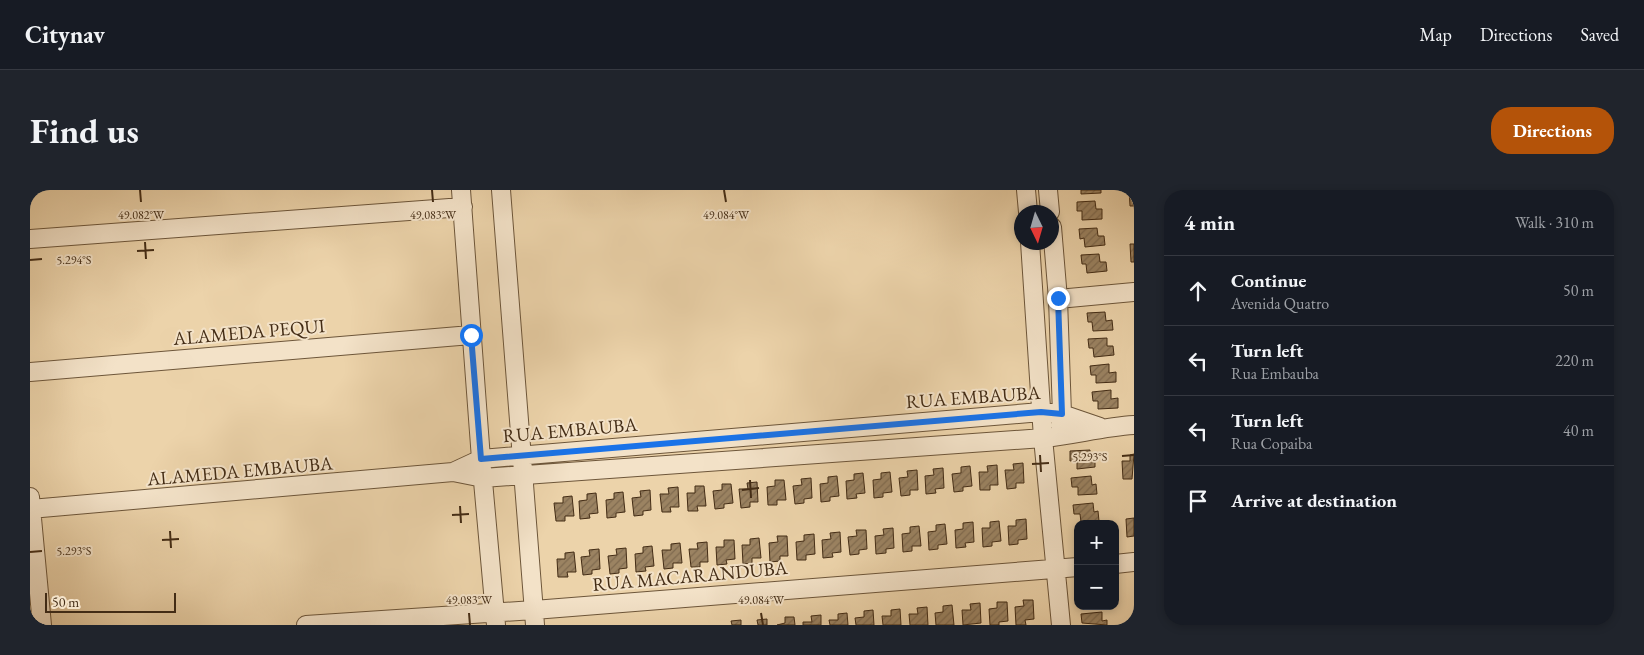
<!DOCTYPE html>
<html lang="en">
<head>
<meta charset="utf-8">
<style>
	:root { --surface:#171b24; --page:#20242c; --text:#f1f3f6; --muted:#9ea1a6; --line:#363941; --accent:#b45309 }
	body { margin:0; font-family:"EB Garamond",serif; background:var(--page); color:var(--text) }
	.controls { position:absolute; right:15px; bottom:15px; display:grid; overflow:hidden; border-radius:10px; box-shadow:0 2px 8px #0003 }
	.controls button { width:45px; height:45px; display:grid; place-items:center; padding:0; border:0; border-bottom:1px solid var(--line); background:var(--surface); color:var(--text); font:25px sans-serif }
	.compass { position:absolute; left:984px; top:15px; width:45px; height:45px; border-radius:50%; background:var(--surface); box-shadow:0 2px 8px #0003; rotate:175deg }
	.scale { position:absolute; left:15px; bottom:12px; width:131px; box-sizing:border-box; padding-left:5px; border:2px solid #432c15; border-top:0; font-size:14px; line-height:18px; white-space:nowrap; color:#432c15; -webkit-text-stroke:4px #f3e2c8; paint-order:stroke }
	.stop { position:absolute; width:15px; height:15px; margin:-11px; border:4px solid #1a73e8; border-radius:50%; background:#fff }
	.stop.end { background:#1a73e8; border-color:#fff; box-shadow:0 1px 5px #0008 }
	.list { margin:0; padding:0; list-style:none }
	h2 { display:flex; justify-content:space-between; align-items:center; height:65px; margin:0; padding:0 20px; font-size:21px }
	h2 small { font-size:16px; font-weight:400; color:var(--muted) }
	.list li { display:grid; grid-template-columns:32px 1fr auto; gap:15px; align-items:center; box-sizing:border-box; height:70px; padding:0 20px; border-top:1px solid var(--line) }
	.list b { display:block; font-size:19px; white-space:nowrap }
	.list p { margin:0; font-size:16px; white-space:nowrap; color:var(--muted) }
	.list em { font-size:16px; font-style:normal; color:var(--muted) }
	.icon { flex:none; width:28px; height:28px; fill:none; stroke:currentColor; stroke-width:2; stroke-linecap:round; stroke-linejoin:round }
	.map { position:relative; flex:none; width:1104px; height:435px; overflow:hidden; border-radius:20px }
	header { display:flex; align-items:center; gap:30px; box-sizing:border-box; height:70px; padding:0 25px; background:var(--surface); border-bottom:1px solid var(--line) }
	header strong { font-size:24px }
	nav { display:flex; gap:28px; margin-inline-start:auto; font-size:18px }
	.intro { display:flex; align-items:center; justify-content:space-between; box-sizing:border-box; height:120px; padding:0 30px }
	h1 { margin:0; font-size:35px }
	.button { padding:12px 22px; border-radius:20px; background:var(--accent); color:#fff; font-size:18px; font-weight:700 }
	main { display:flex; gap:30px; padding:0 30px }
	aside { flex:1; background:var(--surface); border-radius:20px; box-shadow:0 2px 8px #0003 }
	.map>svg:first-child { display:block }
	.building { fill:url(#building-hatch); stroke:#432c15 }
	.lines { fill:none; stroke-linecap:round; stroke-linejoin:round }
	.minor-casing { stroke:#6d563a; stroke-width:20 }
	.minor { stroke:#f3e2c8; stroke-width:18 }
	.route { stroke:#1a73e8; stroke-width:6 }
	.ticks { fill:none; stroke:#432c15; stroke-width:2 }
	.labels { text-anchor:middle; dominant-baseline:central; stroke-width:4; stroke-linejoin:round; paint-order:stroke }
	.street-label { font-size:19px; fill:#432c15; stroke:#f3e2c8 }
	.ticks-label { font-size:12px; text-anchor:middle; fill:#432c15; stroke:#f3e2c8; stroke-width:4; stroke-linejoin:round; paint-order:stroke }
</style>
</head>
<body>
<header>
<strong>Citynav</strong>
<nav><a>Map</a><a>Directions</a><a>Saved</a></nav>
</header>
<div class="intro"><h1>Find us</h1><a class="button">Directions</a></div>
<main>
<div class="map">
<svg width="1104" height="435" viewBox="0 0 1104 435">
	<defs>
		<pattern id="building-hatch" width="6" height="6" patternUnits="userSpaceOnUse" patternTransform="scale(1.25)"><rect width="6" height="6" fill="#9b8362"/><path d="M-1 1l2-2M0 6l6-6M5 7l2-2" fill="none" stroke="#806b50"/></pattern>
	</defs>
	<rect width="100%" height="100%" fill="#ecd3aa"/>
	<filter id="stains"><feTurbulence type="fractalNoise" baseFrequency=".004" numOctaves="4"/><feColorMatrix values="0 0 0 0 .2 0 0 0 0 .09 0 0 0 0 .02 0 0 0 .5 -.17"/></filter>
	<radialGradient id="worn" r=".72"><stop offset=".6" stop-color="#630" stop-opacity="0"/><stop offset="1" stop-color="#630" stop-opacity=".3"/></radialGradient>
	<path class="building" d="M1051,0H1071V3L1051,4Z
		M1099,0H1104V16H1100Z
		M1065,11L1066,19H1072V29L1052,30V21H1047V12Z
		M1067,38L1068,46H1074L1075,55L1055,57L1054,48L1050,49L1049,39Z
		M1100,54H1104V72H1101Z
		M1069,64L1070,72H1076L1077,81L1057,83L1056,74H1052L1051,65Z
		M1075,122L1076,131L1082,130L1083,140L1063,141L1062,132H1058L1057,123Z
		M1077,148V156H1083L1084,165L1064,167L1063,158H1059L1058,149Z
		M1079,174V183L1086,182V192L1066,193V185H1061L1060,176Z
		M1081,200V209L1088,208V218L1068,219V211H1063L1062,202Z
		M1060,260V268H1065V277L1047,279V270L1040,271V261Z
		M1104,264L1102,289H1093L1092,271H1100V265Z
		M993,273L994,293H986V298L977,299L975,280H984L983,274Z
		M967,275L968,295H960V300H950L949,282H958L957,276Z
		M940,276L942,296L933,297V301L924,302L922,284L931,283V277Z
		M913,278L914,298L905,299L906,303L896,304L895,286L904,285L903,279Z
		M887,280L888,300H880V305L871,306L869,288L878,287L877,281Z
		M860,282L862,302L853,303V307L844,308L843,290L851,289V283Z
		M833,283L835,303L826,304L827,308L817,309L816,291L824,290V284Z
		M807,286L809,306L800,307V311L791,312L790,294L798,293V287Z
		M1061,286L1062,295L1066,294L1067,304L1048,305V297H1042L1041,288Z
		M781,288L782,308L774,309V313L765,314L763,296L772,295L771,289Z
		M745,290H754L756,310H747V315H738L737,297L745,296Z
		M727,292L728,312H720V317L711,318L709,299H718L717,293Z
		M692,294H701L703,313L694,314V318L685,319L683,301L692,300Z
		M665,296H674L676,316H667L668,321H658L657,303H665Z
		M648,297L649,317H640L641,322H632L630,304H639L638,298Z
		M620,300L621,320L613,321V325L604,326L602,308L611,307L610,301Z
		M593,302L595,322L586,323V327L577,328L576,310L584,309V303Z
		M566,303L568,323L559,324L560,328L550,329L549,311L557,310V304Z
		M542,306L544,326H535V331H526L524,313H533V307Z
		M1063,313L1064,322L1068,321L1069,331L1051,332L1050,324H1044L1043,315Z
		M1104,328V346L1097,347L1096,329Z
		M996,329L997,349L988,350V354L979,355L978,336H986V330Z
		M969,331L971,351L962,352V356L953,357L952,338H960V332Z
		M943,332L944,352L935,353L936,357L926,358L925,340L933,339V333Z
		M915,334L917,354L908,355V359L899,360L898,342L906,341V335Z
		M889,336L891,356H882V361L873,362L872,344L880,343V337Z
		M863,338L864,358L856,359V363L846,364L845,346L854,345L853,339Z
		M826,340H836L837,359L829,360V364L820,365L818,347L827,346Z
		M810,342L811,362L802,363L803,367L793,368L792,350L801,349L800,343Z
		M784,344L785,364L776,365V370H767L766,352L774,351V345Z
		M747,346H757L758,366H750V371L740,372L739,353L748,352Z
		M729,348L731,368H722V373L713,374L712,355H720V349Z
		M694,350H704L705,369L696,370L697,374L687,375L686,357H694Z
		M677,352L678,372H670V377H661L659,359H668L667,353Z
		M650,353L652,373H643V378L634,379L632,360H641V354Z
		M622,356L624,376L615,377L616,381L606,382L605,364L613,363V357Z
		M596,358L597,378L589,379V383L580,384L578,366L587,365L586,359Z
		M569,359L570,379L562,380V384L553,385L551,367L560,366L559,360Z
		M544,362L546,382H537L538,387H528L527,369H535V363Z
		M993,410H1003L1004,429L995,430L996,435H986L985,417L994,416Z
		M967,412H977L978,431L969,432V435H960L959,419L967,418Z
		M950,413L951,433L933,435L932,420H941L940,414Z
		M922,415L924,435H906L905,423L913,422V416Z
		M897,417L898,435H880L879,424H888L887,418Z
		M870,419L871,435H853L852,426H861V420Z
		M843,420L844,435H826L825,428L834,427V421Z
		M1072,422V431L1077,430V435L1052,433L1051,424Z
		M817,423L818,435H800L799,430H808V424Z
		M791,425V435H773V432H782L781,426Z
		M755,427H764L765,435H747L755,433Z
		M737,429V435H728L727,430Z
		M711,430V435H702L701,431Z"/>
	<g class="lines">
		<g class="minor-casing">
			<path id="minor" d="M431,0L451,269L466,435
				M471,0L505,435
				M996,0L998,22
				M1018,0L1020,22
				M1022,37L1028,109L1032,224L1030,235
				M0,49L433,17
				M1000,52L1013,248L1031,435
				M1028,109L1104,102
				M0,182L441,145
				M423,282L451,269L1011,222L1032,224L1070,237
				M0,307L12,435
				M0,319L423,282L453,288L1013,248C1044,245 1073,237 1104,235
				M1085,374L1104,372
				M276,435L504,420L1048,377"/>
		</g>
		<use href="#minor" class="minor"/>
	</g>
	<g class="lines">
		<path class="route" d="M441,145L451,269L1011,222L1032,224L1028,108"/>
	</g>
	<path class="ticks" d="M110,0L111,12M402,0L403,12M694,0L696,12M115,52L116,69M107,61L124,60M0,70L12,69M1010,265L1011,282M1092,266L1104,265M1002,274L1019,273M720,290L721,308M712,300L729,298M430,316L431,333M422,325L439,324M140,341L141,358M132,350L149,349M0,362L12,361M439,423L440,435M731,423L733,435"/>
	<g class="labels">
		<g class="street-label">
			<text transform="translate(219 142) rotate(-5)">ALAMEDA PEQUI</text>
			<text transform="translate(943 207) rotate(-4)">RUA EMBAUBA</text>
			<text transform="translate(540 240) rotate(-5)">RUA EMBAUBA</text>
			<text transform="translate(210 281) rotate(-5)">ALAMEDA EMBAUBA</text>
			<text transform="translate(660 386) rotate(-5)">RUA MACARANDUBA</text>
		</g>
	</g>
	<g class="ticks-label">
		<text x="111" y="29">49.082°W</text>
		<text x="403" y="29">49.083°W</text>
		<text x="696" y="29">49.084°W</text>
		<text x="44" y="74">5.294°S</text>
		<text x="1060" y="271">5.293°S</text>
		<text x="44" y="365">5.293°S</text>
		<text x="439" y="414">49.083°W</text>
		<text x="731" y="414">49.084°W</text>
	</g>
	<rect width="100%" height="100%" filter="url(#stains)"/>
	<rect width="100%" height="100%" fill="url(#worn)"/>
</svg>
<div class="controls">
<button>+</button>
<button>−</button>
</div>
<svg class="compass" viewBox="-18 -18 36 36"><path d="M0-13l5 13h-10z" fill="#e53935"/><path d="M0 13l5-13h-10z" fill="#9ea1a6"/></svg>
<div class="scale">50 m</div>
<div class="stop" style="left:441px;top:145px"></div>
<div class="stop end" style="left:1028px;top:108px"></div>
</div>
<aside>
<h2>4 min<small>Walk · 310 m</small></h2>
<ul class="list">
<li><svg class="icon" aria-label="ahead" viewBox="0 0 24 24"><path d="M12 20V5M6 11l6-6 6 6"/></svg><div><b>Continue</b><p>Avenida Quatro</p></div><em>50 m</em></li>
<li><svg class="icon" aria-label="left" viewBox="0 0 24 24"><path d="M17 20v-9H6M10 6l-5 5 5 5"/></svg><div><b>Turn left</b><p>Rua Embauba</p></div><em>220 m</em></li>
<li><svg class="icon" aria-label="left" viewBox="0 0 24 24"><path d="M17 20v-9H6M10 6l-5 5 5 5"/></svg><div><b>Turn left</b><p>Rua Copaiba</p></div><em>40 m</em></li>
<li><svg class="icon" aria-label="arrive" viewBox="0 0 24 24"><path d="M6 21V4h12l-3 4 3 4H6"/></svg><div><b>Arrive at destination</b></div></li>
</ul>
</aside>
</main>
</body>
</html>
